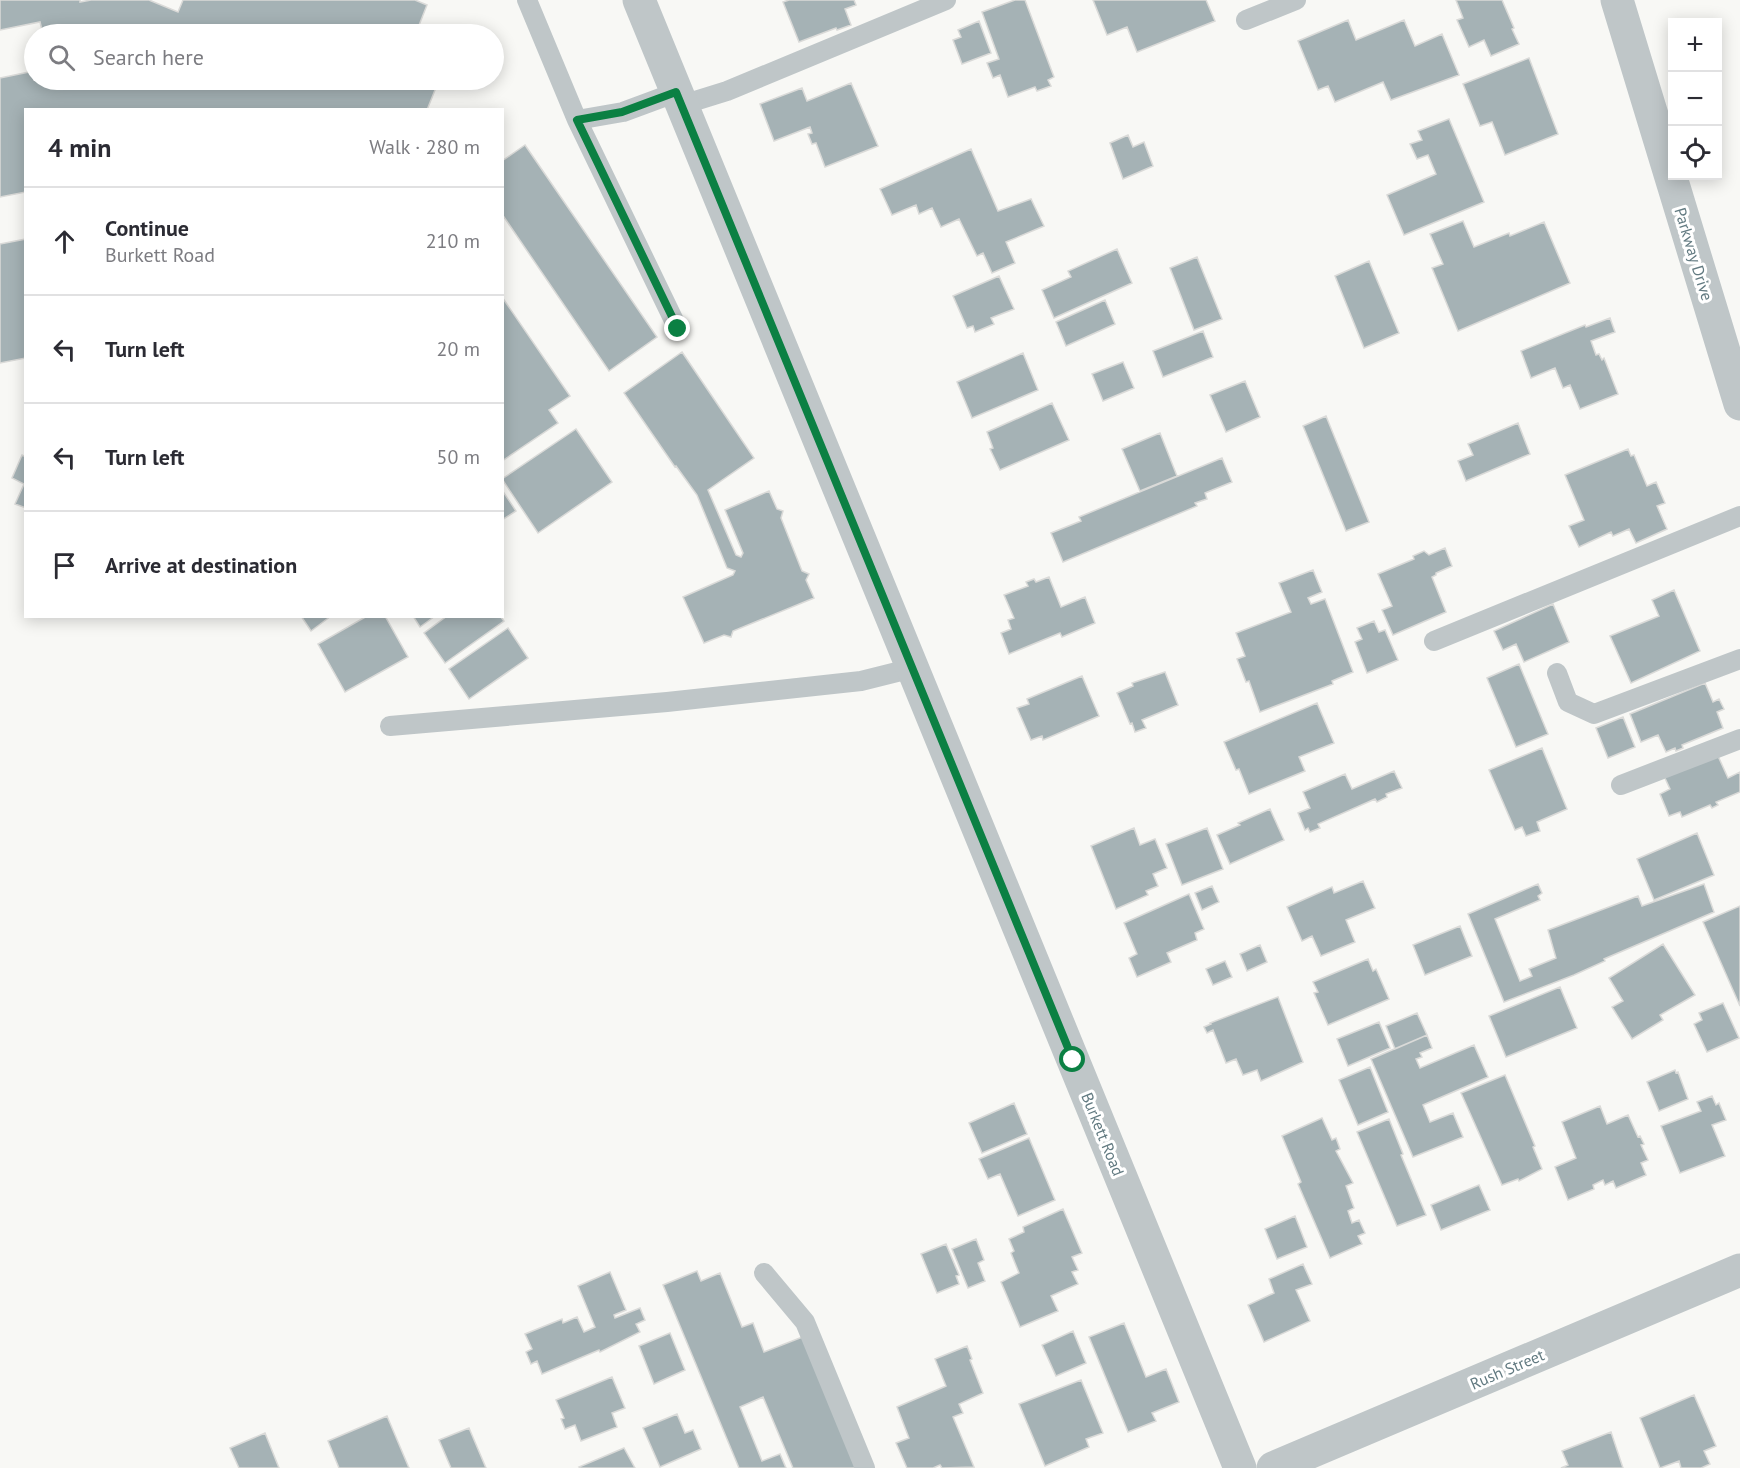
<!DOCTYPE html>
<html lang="en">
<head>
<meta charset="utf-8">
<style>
	:root { --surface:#fff; --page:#f2f2f3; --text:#2b2b33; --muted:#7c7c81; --line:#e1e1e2 }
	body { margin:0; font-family:"PT Sans",sans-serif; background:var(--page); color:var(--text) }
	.controls { position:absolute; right:18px; top:18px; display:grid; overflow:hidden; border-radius:0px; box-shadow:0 3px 15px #0003 }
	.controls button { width:54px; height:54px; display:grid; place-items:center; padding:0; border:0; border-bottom:2px solid var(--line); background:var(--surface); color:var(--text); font:30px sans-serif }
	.stop { position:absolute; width:18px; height:18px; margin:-14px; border:4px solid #0b8043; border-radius:50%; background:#fff }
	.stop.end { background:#0b8043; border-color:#fff; box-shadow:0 2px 6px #0008 }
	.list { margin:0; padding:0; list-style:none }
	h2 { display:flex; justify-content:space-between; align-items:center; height:78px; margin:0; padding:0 24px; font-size:26px }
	h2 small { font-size:20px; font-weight:400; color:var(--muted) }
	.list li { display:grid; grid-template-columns:39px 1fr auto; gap:18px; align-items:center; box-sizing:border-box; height:108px; padding:0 24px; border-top:2px solid var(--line) }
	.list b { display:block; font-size:22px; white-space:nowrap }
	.list p { margin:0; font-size:20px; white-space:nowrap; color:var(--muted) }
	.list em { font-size:20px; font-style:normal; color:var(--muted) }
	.icon { flex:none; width:33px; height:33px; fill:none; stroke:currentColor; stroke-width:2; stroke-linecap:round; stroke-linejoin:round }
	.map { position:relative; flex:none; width:1740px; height:1468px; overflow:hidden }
	.search { position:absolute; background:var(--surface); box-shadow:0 3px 15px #0003; left:24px; top:24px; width:480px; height:66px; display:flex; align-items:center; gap:15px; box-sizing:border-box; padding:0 21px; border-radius:33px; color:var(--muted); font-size:22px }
	.panel { position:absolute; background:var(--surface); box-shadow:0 3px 15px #0003; left:24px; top:108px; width:480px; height:510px; border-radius:0px }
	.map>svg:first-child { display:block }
	.building { fill:#a5b2b5; stroke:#dadad8; stroke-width:1.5 }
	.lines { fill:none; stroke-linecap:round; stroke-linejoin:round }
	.service { stroke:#bfc6c8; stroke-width:20 }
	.minor { stroke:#bfc6c8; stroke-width:33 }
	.tertiary { stroke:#bfc6c8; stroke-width:33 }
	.route { stroke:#0b8043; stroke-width:8 }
	.labels { text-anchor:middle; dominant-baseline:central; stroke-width:6; stroke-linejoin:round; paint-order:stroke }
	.street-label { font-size:16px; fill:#627a81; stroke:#fff }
</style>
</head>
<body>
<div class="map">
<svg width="1740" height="1468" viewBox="0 0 1740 1468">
	<rect width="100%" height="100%" fill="#f8f8f5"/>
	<path class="building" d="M0,0H80V2L91,0H149L178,12L183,0H415L427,5L416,33L421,34H43L40,22L0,30Z
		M789,0H854L856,5L845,9L851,25L837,30L836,28L799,42L783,2Z
		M1015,0H1025L1054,77L1048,80L1051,86L1037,91L1035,87L1008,97L1000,75L993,78L987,63L999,59L982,12Z
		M1093,0H1206L1215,21L1137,52L1127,27L1107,35Z
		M1456,0H1502L1514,28L1512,29L1519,44L1491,56L1484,40L1469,47L1457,20L1463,18Z
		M1348,20L1356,40L1404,20L1415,46L1442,34L1459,75L1391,100L1383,82L1335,102L1328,86L1318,90L1298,41Z
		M979,21L991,53L962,64L953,40L961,37L958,30Z
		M1529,58L1558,134L1505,155L1492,122L1480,126L1463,84Z
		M34,71V80H439L427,110H26V192L0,197V78Z
		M851,83L878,146L825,167L816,143L812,144L808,134L812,133L810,127L774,141L760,104L802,88L807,101Z
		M1449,119L1484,202L1404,235L1387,195L1436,174L1428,155L1417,159L1410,144L1422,140L1418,131Z
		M1128,135L1133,147L1144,142L1153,166L1123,179L1110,143Z
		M525,145L657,337L609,371L504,217L502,218V161Z
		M971,149L998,211L1031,199L1044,226L1006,242L1015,263L992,273L983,253L977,256L959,219L941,227L932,208L919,214L916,205L892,215L880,189Z
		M1463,221L1474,247L1509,233L1510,236L1544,222L1570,283L1458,331L1432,268L1443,264L1430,234Z
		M26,239V358L0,363V244Z
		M1117,249L1132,283L1054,318L1042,290L1071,277L1068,271Z
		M1197,257L1222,319L1194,330L1170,268Z
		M1369,261L1399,333L1364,348L1335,276Z
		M999,276L1014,309L991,318L994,324L975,332L973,326L967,328L953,296Z
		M502,297L570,396L549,410L558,423L502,461Z
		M1105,300L1115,324L1066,346L1056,322Z
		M1610,318L1615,332L1591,341L1596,355L1599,354L1602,360L1604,358L1618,394L1580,409L1570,385L1563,388L1555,368L1531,378L1521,351L1585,325L1586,327Z
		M1203,331L1213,357L1163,377L1153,351Z
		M682,352L754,458L708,490L736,555L741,557L743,553L725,510L769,491L777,509L783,511L781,518L802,571L809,574L806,580L814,598L733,631L731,637L724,635L704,643L683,597L733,575L735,571L727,568L697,495L676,466L675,467L624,393Z
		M1023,353L1038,390L972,418L957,382Z
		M1123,362L1134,388L1103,401L1092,374Z
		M1245,381L1260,417L1226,432L1210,395Z
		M1052,403L1069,440L1000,470L990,449L993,448L987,432Z
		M1326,416L1369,522L1346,531L1303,426Z
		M1518,423L1530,454L1466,481L1458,461L1473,455L1468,444Z
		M576,429L612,482L538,533L502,479Z
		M1160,433L1177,476L1140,491L1122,449Z
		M1628,449L1631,456L1634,455L1647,486L1656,482L1665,503L1657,506L1667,529L1636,543L1629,529L1613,536L1611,532L1579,547L1569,526L1584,520L1565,475Z
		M22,455L26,457V508L15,504L24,484L12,478Z
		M1222,458L1232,482L1205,493L1207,499L1195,503L1197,506L1063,562L1051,533L1081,521L1079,517Z
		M502,490L516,511L502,520Z
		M1445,548L1452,566L1436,573V575L1432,577L1446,612L1393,635L1382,610L1392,606L1378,574L1414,559L1413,556L1424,551L1429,555Z
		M1313,570L1322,592L1308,598L1311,604L1325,599L1353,672L1332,681L1333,684L1260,712L1249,681L1246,682L1237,659L1245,656L1236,633L1291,612L1279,583Z
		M1049,577L1061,607L1085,597L1095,623L1062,637L1060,633L1009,654L1001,633L1011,629L1008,620L1014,618L1004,595L1028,586L1026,582L1034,579L1036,582Z
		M1674,590L1700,651L1631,683L1610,636L1659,616L1652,600Z
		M1553,604L1569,642L1524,662L1516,644L1503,650L1494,631Z
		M301,616H331L311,631Z
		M367,616H385L408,657L345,692L318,644Z
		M413,616H435L420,627Z
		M447,616H500L504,621L445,663L424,633Z
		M1374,621L1379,632L1385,630L1398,660L1367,673L1355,642L1362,639L1357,628Z
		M508,628L528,658L469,699L449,669Z
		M1519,664L1548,734L1516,747L1487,678Z
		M1165,672L1178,705L1142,720L1146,728L1135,732L1132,723L1130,724L1117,693L1133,686L1132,683Z
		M1082,676L1099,716L1043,740L1042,736L1031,740L1017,708L1029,704L1027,699Z
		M1705,683L1713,702L1719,699L1724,709L1717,712L1723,728L1682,745L1683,748L1676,751L1675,748L1666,752L1658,735L1641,742L1630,714Z
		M1317,703L1334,743L1299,757L1305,771L1249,794L1239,769L1236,770L1224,742Z
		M1623,717L1635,747L1608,758L1596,728Z
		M1542,748L1567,809L1537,822L1540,831L1526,836L1522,827L1515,830L1489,770Z
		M1718,756L1728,778L1740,772V792L1716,802L1718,805L1712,808L1710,805L1682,817L1680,812L1669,816L1660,794L1670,789L1664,776Z
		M1394,771L1402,788L1386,794L1387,797L1377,802L1375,799L1318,824L1320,828L1310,832L1308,828L1305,830L1298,813L1310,808L1303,792L1345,774L1352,789Z
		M1270,809L1284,840L1230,864L1217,835L1240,825L1238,823Z
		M1134,828L1140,845L1155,839L1167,868L1153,874L1158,886L1146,891L1148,895L1116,909L1091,846Z
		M1207,828L1223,869L1182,885L1166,844Z
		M1697,833L1714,875L1654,900L1637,859Z
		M1363,881L1375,908L1346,920L1355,942L1321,956L1312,936L1302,941L1287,907L1332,887L1334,893Z
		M1538,884L1542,893L1538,896L1540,900L1495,919L1520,981L1532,976L1529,969L1556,958L1548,930L1638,896L1642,906L1704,884L1714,912L1604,959L1605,961L1574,975L1504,1002L1468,914Z
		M1212,886L1219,902L1202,910L1195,893Z
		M1189,894L1204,929L1195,933L1197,940L1167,953L1171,962L1137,977L1129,958L1137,954L1124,923Z
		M1740,906V1006L1703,922Z
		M1460,926L1472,956L1425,975L1413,945Z
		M1663,944L1695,995L1660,1015L1663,1020L1632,1039L1612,1007L1623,1001L1609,978Z
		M1260,945L1267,962L1247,971L1240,954Z
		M1368,959L1373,971L1376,969L1389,999L1328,1025L1314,993L1318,992L1313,982Z
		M1225,961L1232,977L1213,985L1206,969Z
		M1560,987L1577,1028L1506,1057L1489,1016Z
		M1278,997L1303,1062L1261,1081L1257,1070L1243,1075L1236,1059L1226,1063L1213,1030L1207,1033L1204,1027L1211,1024L1210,1023Z
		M1723,1003L1739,1038L1707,1052L1694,1024L1702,1020L1699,1013Z
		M1417,1013L1427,1035L1395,1049L1386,1026Z
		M1379,1022L1390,1048L1348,1066L1337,1039Z
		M1427,1035L1432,1048L1420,1053L1422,1057L1416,1059L1420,1068L1474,1045L1488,1077L1423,1105L1430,1122L1453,1113L1463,1137L1413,1157L1371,1059Z
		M1370,1067L1388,1112L1358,1125L1339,1080Z
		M1675,1070L1676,1073L1678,1072L1688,1099L1659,1111L1647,1082Z
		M1505,1075L1535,1146L1533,1147L1542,1169L1519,1181L1518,1179L1502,1185L1461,1093Z
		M1712,1096L1716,1105L1719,1103L1726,1120L1712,1125L1725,1156L1680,1173L1661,1126L1701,1111L1697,1102Z
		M1014,1103L1027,1134L982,1153L969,1123Z
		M1600,1106L1607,1124L1628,1115L1638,1137L1640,1136L1644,1144L1641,1145L1648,1160L1641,1163L1646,1175L1616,1188L1613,1181L1605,1185L1603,1180L1593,1185L1594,1189L1568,1200L1555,1167L1576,1158L1562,1122Z
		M1322,1118L1332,1140L1336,1138L1340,1149L1336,1151L1353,1183L1346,1186L1354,1208L1348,1211L1352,1223L1359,1220L1365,1233L1358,1236L1362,1244L1330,1258L1298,1184L1301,1182L1282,1136Z
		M1389,1119L1403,1154L1401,1155L1426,1215L1397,1226L1357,1132Z
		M1029,1138L1055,1200L1018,1216L1000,1174L988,1179L979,1159Z
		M1479,1185L1490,1210L1441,1230L1431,1205Z
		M1063,1209L1082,1253L1072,1257L1078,1270L1072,1272L1078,1284L1051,1296L1058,1311L1020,1327L1001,1282L1019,1273L1011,1253L1014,1251L1009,1239L1024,1232L1023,1227Z
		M1295,1216L1307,1247L1277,1259L1265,1229Z
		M976,1239L984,1260L978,1263L985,1281L968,1288L952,1249Z
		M946,1244L959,1275L956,1276L959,1284L937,1293L921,1254Z
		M1303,1264L1312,1284L1296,1290L1310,1321L1264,1342L1248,1305L1274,1293L1269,1279Z
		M697,1271L701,1281L720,1273L742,1327L753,1323L764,1352L805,1336L860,1468H793L763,1397L740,1407L762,1461L780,1454L786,1468H739L663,1285Z
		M610,1272L626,1310L614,1315L615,1318L640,1308L645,1320L636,1324L640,1332L600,1352L599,1350L542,1374L537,1361L531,1364L526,1352L532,1349L525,1334L562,1319L563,1323L577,1317L584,1332L595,1327L578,1286Z
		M1124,1323L1146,1377L1166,1369L1179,1402L1152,1413L1156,1421L1128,1432L1089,1337Z
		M1073,1331L1086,1363L1056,1376L1042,1345Z
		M670,1333L685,1370L654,1384L639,1346Z
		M967,1346L972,1359L970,1360L983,1393L959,1404L963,1413L953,1417L974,1467L942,1468L940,1465L933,1468H907L896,1443L909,1438L897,1407L946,1386L935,1359Z
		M612,1377L625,1408L612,1413L617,1427L581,1441L575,1425L565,1429L561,1419L564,1418L556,1400Z
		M1081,1380L1103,1433L1086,1439L1089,1447L1045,1466L1019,1404Z
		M1694,1395L1716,1446L1704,1451L1710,1464L1701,1468H1681L1679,1461L1660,1468L1640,1418Z
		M677,1414L685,1433L693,1430L701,1449L660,1467L643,1428Z
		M387,1416L409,1468H339L328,1441Z
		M469,1428L486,1468H451L439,1440Z
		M1611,1432L1623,1468H1561L1568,1465L1562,1451Z
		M265,1433L279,1468H239L230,1448Z
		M624,1448L635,1468H580L579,1467Z"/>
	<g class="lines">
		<path class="service" d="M527,0L577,120L623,112L677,92
			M1246,20L1296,0
			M682,105L727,91L946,0
			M577,120L678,329
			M1434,641L1740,516
			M1557,673L1568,702L1594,714L1740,659
			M390,726L667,702L861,681L913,668
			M1621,785L1740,739
			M764,1273L805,1322L865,1468"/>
		<path class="minor" d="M639,0L1240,1468"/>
		<path class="tertiary" d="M1617,0L1740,404
			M1273,1468L1740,1270"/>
	</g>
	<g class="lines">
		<path class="route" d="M678,329L577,120L622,112L676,92L1073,1060"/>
	</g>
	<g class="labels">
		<g class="street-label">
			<text transform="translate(1694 254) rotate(73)">Parkway Drive</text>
			<text transform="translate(1103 1134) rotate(68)">Burkett Road</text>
			<text transform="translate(1507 1369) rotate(-23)">Rush Street</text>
		</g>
	</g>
</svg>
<div class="controls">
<button>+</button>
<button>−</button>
<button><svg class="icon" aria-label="locate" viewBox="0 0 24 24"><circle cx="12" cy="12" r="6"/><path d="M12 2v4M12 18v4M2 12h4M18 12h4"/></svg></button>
</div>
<div class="stop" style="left:1073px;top:1060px"></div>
<div class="stop end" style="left:678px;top:329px"></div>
<div class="search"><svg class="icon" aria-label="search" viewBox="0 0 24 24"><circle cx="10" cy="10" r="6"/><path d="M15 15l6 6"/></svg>Search here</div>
<section class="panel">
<h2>4 min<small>Walk · 280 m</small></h2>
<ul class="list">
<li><svg class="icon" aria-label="ahead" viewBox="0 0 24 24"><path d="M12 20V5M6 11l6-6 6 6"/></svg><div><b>Continue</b><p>Burkett Road</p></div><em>210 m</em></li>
<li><svg class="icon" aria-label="left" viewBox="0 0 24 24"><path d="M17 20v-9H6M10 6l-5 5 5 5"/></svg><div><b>Turn left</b></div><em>20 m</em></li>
<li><svg class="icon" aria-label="left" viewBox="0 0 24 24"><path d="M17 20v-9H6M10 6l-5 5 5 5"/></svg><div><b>Turn left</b></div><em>50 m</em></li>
<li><svg class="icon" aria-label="arrive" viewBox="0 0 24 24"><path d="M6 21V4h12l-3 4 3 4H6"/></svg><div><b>Arrive at destination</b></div></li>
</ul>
</section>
</div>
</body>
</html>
